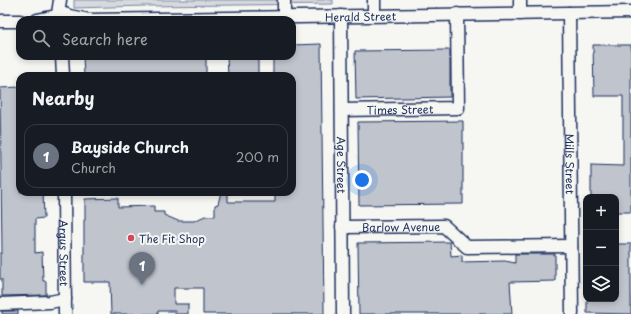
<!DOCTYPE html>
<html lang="en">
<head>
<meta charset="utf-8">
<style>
	:root { --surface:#171b24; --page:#242831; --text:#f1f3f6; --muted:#9ea1a6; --line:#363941; --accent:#2563eb }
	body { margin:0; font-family:"Playpen Sans",sans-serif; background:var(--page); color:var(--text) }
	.controls { position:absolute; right:12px; bottom:12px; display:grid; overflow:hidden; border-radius:8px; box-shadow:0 2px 6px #0003 }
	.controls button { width:36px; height:36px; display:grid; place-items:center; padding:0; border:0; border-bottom:1px solid var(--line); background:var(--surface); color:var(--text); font:20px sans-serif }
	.you { position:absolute; left:362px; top:180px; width:14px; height:14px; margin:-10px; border:3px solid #fff; border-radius:50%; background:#1a73e8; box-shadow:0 0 0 6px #1a73e833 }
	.badge { display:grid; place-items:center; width:26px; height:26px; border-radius:50%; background:var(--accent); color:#fff; font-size:13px; font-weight:700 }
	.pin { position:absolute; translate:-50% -33px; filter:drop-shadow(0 1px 2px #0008) }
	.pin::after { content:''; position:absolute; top:21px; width:14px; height:12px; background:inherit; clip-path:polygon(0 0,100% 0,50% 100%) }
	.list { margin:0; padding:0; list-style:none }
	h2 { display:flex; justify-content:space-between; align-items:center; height:52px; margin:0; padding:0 16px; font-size:17px }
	h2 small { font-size:13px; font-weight:400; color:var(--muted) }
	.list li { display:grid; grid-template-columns:26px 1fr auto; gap:12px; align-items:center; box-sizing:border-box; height:64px; margin:0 8px 8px; padding:0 8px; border:1px solid var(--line); border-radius:12px }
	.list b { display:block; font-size:15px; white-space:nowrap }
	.list p { margin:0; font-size:13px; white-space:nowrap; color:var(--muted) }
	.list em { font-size:13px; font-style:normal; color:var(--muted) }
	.icon { flex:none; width:22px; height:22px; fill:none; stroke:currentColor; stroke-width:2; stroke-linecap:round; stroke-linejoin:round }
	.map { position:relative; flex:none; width:631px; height:314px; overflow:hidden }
	.search { position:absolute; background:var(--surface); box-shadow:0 2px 6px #0003; left:16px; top:16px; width:280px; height:44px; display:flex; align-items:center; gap:10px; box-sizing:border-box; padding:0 14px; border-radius:12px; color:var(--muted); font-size:15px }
	.panel { position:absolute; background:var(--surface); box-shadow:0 2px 6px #0003; left:16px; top:72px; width:280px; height:124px; border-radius:12px }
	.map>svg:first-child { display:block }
	.green { fill:#d6d9dd; stroke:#78849e }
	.building { fill:#c0c4cd; stroke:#1b2f5e }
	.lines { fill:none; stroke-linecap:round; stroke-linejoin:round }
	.minor-casing { stroke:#1b2f5e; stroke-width:15 }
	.minor { stroke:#f6f6f2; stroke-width:12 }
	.poi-dot { fill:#d1495b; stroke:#f6f6f2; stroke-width:1.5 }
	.labels { text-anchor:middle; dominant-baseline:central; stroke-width:4; stroke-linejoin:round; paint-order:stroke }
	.street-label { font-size:11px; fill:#1b2f5e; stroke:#f6f6f2 }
	.poi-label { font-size:11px; fill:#1b2f5e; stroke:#f6f6f2; text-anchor:start }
</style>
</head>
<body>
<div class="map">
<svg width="631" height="314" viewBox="0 0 631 314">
	<rect width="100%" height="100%" fill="#f6f6f2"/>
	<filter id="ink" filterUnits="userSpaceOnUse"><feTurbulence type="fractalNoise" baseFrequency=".025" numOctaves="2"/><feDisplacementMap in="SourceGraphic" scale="8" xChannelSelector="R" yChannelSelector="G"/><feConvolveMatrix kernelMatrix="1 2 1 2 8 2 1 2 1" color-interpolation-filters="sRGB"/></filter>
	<g filter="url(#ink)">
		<path class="green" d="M74,0H333V4L145,6L74,8Z"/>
		<path class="building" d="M321,44L324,314H203V288H174V304H188V314H175V311H158V314H111L110,282H84V220H85V199L118,198V207L154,206V212H164V215L178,221H194L205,216H215V205L218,204L221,192H228V202H275V192H292V76H273V56H292V45Z
			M593,45H631V212H616V197H591V165L623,166V96H594Z
			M450,50V97L356,99L355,51Z
			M83,56H206V76H84Z
			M227,56H258V76H228Z
			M20,87V192H43L44,218L35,219V253L42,252L43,281H46V295L2,296V279H0V253H2L0,88Z
			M463,121V204L359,205L358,122Z
			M450,242L451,256L462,255V262L505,261L515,263V254H555V281L510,282L512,314H359L358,243Z
			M616,244H631V314L587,313V299H616Z
			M2,311H18V314H2Z"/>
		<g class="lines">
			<g class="minor-casing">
				<g id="minor">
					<path d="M520,0V14"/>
					<path id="s1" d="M569,13L572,314"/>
					<path d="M58,14L60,0"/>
					<path d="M374,15V0"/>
					<path id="s2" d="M69,16L89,20L631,12"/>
					<path id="s3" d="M341,16L343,314"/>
					<path d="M284,17V0"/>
					<path d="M37,20L56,16"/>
					<path d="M55,20L57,15L62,13L67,15L70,20"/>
					<path d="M0,21H20"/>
					<path d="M62,56L63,76"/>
					<path id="s4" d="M342,110L458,108L457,14"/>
					<path id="s5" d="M64,192L65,314"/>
					<path id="s6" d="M342,227L444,226L467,247L571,246"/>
					<path d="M0,304L50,302L65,299"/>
				</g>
			</g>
			<use href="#minor" class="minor"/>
		</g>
	</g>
	<circle class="poi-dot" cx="131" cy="238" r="4"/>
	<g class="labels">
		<g class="street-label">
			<text stroke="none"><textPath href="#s2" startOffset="292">Herald Street</textPath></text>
			<text stroke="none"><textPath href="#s4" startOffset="58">Times Street</textPath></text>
			<text stroke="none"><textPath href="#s1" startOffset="151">Mills Street</textPath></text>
			<text stroke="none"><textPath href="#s3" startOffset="149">Age Street</textPath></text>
			<text stroke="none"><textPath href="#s6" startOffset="59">Barlow Avenue</textPath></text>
			<text stroke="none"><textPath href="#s5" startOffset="61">Argus Street</textPath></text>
		</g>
		<g class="poi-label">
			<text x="139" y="238">The Fit Shop</text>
		</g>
	</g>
</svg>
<div class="controls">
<button>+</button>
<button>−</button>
<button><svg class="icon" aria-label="layers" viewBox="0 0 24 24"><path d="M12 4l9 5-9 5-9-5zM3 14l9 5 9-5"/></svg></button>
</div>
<div class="you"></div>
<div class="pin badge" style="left:142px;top:285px;background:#6b7280">1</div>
<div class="search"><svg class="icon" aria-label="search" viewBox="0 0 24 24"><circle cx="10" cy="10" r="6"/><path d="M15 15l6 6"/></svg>Search here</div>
<section class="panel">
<h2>Nearby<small></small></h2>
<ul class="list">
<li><span class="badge" style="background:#6b7280">1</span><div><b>Bayside Church</b><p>Church</p></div><em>200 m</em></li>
</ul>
</section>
</div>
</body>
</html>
